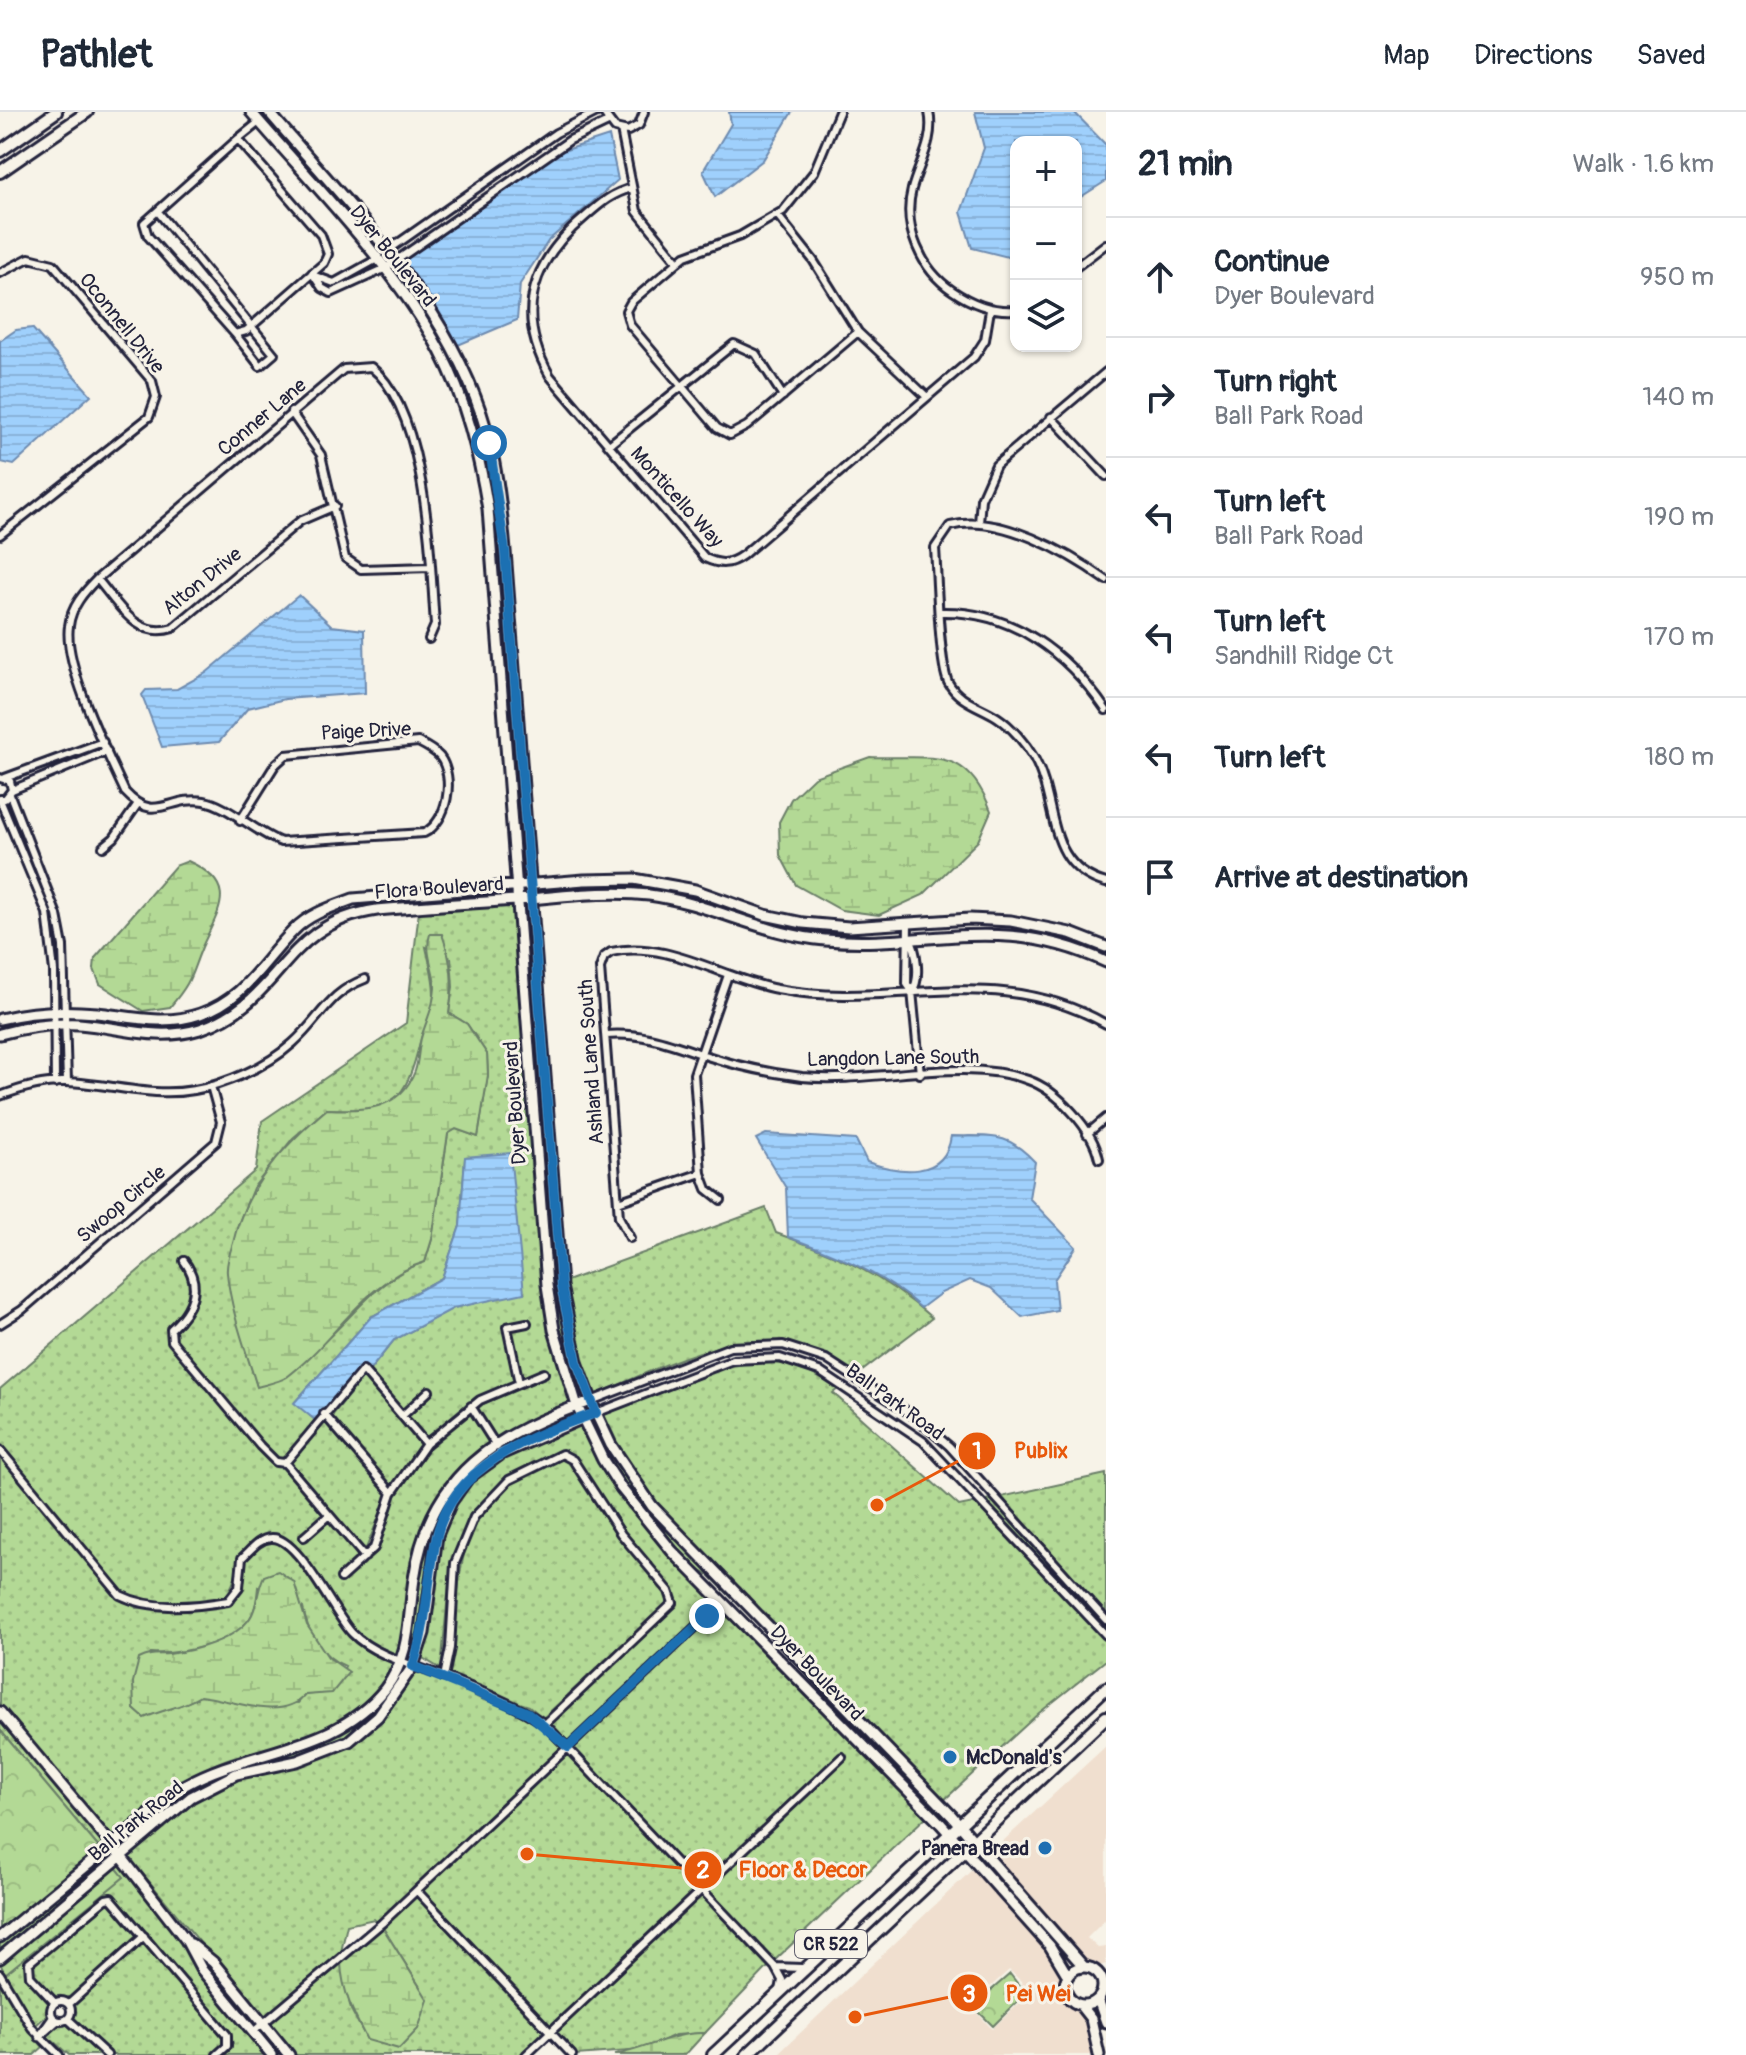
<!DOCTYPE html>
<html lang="en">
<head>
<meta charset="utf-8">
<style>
	:root { --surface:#fff; --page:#f6f6f7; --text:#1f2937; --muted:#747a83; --line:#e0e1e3 }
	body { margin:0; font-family:Pangolin,sans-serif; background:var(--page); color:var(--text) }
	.controls { position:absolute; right:24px; top:24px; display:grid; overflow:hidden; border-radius:16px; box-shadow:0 2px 6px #0004 }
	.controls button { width:72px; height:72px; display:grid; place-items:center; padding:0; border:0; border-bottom:2px solid var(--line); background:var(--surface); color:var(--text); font:40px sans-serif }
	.stop { position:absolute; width:24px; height:24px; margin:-18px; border:6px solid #1f6fb2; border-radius:50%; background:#fff }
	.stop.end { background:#1f6fb2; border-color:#fff; box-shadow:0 2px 8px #0008 }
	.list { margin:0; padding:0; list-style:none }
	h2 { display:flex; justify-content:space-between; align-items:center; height:104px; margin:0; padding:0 32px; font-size:34px }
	h2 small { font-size:26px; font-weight:400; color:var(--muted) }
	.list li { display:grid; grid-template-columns:52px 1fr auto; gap:24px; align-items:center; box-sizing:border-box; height:120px; padding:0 32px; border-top:2px solid var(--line) }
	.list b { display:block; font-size:30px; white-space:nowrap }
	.list p { margin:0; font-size:26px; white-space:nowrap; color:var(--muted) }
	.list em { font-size:26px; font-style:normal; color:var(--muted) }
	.icon { flex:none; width:44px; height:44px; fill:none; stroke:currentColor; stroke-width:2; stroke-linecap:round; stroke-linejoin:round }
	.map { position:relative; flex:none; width:1106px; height:1943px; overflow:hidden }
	header { display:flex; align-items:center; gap:48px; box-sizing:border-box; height:112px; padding:0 40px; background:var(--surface); border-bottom:2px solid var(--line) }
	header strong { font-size:38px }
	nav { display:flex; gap:44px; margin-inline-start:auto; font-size:28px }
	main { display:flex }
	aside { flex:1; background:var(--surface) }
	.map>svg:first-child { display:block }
	.built { fill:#f0dfcf; fill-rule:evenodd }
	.grass { fill:url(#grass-dots); stroke:#6a7e68; stroke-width:2; fill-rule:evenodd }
	.forest { fill:url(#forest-crowns); stroke:#6a7e68; stroke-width:2 }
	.wetland { fill:url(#wetland-marsh); stroke:#6a7e68; stroke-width:2 }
	.water { fill:url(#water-rules); stroke:#6d8aaf; stroke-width:2 }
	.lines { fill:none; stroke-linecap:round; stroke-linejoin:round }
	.street-casing { stroke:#22223b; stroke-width:12 }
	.secondary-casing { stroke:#22223b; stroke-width:15 }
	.primary-casing { stroke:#22223b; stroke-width:16 }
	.street { stroke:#f7f3e8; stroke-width:6 }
	.secondary { stroke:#f7f3e8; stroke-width:9 }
	.primary { stroke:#f7f3e8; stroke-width:10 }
	.route { stroke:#1f6fb2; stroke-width:10 }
	.poi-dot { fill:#1f6fb2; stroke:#f7f3e8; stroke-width:3 }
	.labels { text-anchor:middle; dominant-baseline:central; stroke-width:6; stroke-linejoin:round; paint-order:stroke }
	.shield { fill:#f7f3e8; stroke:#62616f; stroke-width:2 }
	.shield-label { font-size:18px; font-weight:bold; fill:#22223b }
	.street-label { font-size:20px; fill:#22223b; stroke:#f7f3e8 }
	.poi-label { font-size:20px; font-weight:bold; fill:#22223b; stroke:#f7f3e8; text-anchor:start }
	.leader { fill:none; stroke:#e8590c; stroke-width:3 }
	.callout-dot { fill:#e8590c; stroke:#f7f3e8; stroke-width:3 }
	.mark-label { font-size:24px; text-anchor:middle; font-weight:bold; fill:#fff }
	.callout-label { font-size:22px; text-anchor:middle; font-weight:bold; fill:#e8590c; stroke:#f7f3e8; stroke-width:6; stroke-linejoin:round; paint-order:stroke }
</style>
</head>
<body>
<header>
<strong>Pathlet</strong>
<nav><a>Map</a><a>Directions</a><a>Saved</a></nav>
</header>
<main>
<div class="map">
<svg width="1106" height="1943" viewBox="0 0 1106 1943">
	<defs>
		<pattern id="grass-dots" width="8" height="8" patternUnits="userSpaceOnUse" patternTransform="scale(2)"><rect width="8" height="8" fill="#b3d995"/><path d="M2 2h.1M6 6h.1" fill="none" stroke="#9aba81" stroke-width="1.8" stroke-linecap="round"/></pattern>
		<pattern id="forest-crowns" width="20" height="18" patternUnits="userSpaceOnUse" patternTransform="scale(2)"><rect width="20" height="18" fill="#b3d995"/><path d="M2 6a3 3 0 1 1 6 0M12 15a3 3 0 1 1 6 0" fill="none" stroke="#9aba81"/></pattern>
		<pattern id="wetland-marsh" width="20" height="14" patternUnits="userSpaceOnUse" patternTransform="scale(2)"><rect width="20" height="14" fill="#b3d995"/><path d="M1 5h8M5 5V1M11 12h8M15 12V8" fill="none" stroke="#9aba81"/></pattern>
		<pattern id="water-rules" width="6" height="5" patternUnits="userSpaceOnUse" patternTransform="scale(2)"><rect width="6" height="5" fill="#9fd0fc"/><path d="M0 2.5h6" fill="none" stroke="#89b2d9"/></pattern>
	</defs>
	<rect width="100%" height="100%" fill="#f7f3e8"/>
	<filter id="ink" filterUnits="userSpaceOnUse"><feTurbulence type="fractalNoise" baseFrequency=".0125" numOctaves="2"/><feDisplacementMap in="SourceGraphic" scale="16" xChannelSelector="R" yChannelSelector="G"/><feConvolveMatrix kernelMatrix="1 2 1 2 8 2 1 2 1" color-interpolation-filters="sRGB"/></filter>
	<g filter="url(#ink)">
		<path class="built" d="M1106,1634V1807L1087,1826L1098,1836L1106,1835V1852L1096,1855L1086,1852L1064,1823L989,1742Z
			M973,1757L1047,1836L1063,1865L1062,1879L1068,1891L1087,1908L1095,1943H777ZM1009,1858L1021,1869L1024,1887L992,1917L970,1893Z"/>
		<path class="grass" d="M528,791L557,1174L563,1214L586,1286L579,1289L558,1218L550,1173L522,792Z
			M514,792L550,1219L572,1291L496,1327L476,1295L548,1264L545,1257L522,1266L512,1218L531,1214L529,1207L506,1212L504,1216L515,1269L466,1292L426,1326L408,1304L434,1279L429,1274L402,1298L369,1259L394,1228L453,1196L524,1180L465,1046L460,1114L442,1166L371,1205L295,1290L315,1308L282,1348V1353L324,1402L299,1425L304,1430L329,1408L360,1444L336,1465L341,1471L377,1438L395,1384L410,1359L429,1334L470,1299L490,1331C408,1387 420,1458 399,1543C384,1537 367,1531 355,1519C334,1498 295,1399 256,1428C231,1445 242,1464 225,1485C192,1491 152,1495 122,1480L0,1332V1277L256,1058L262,1009L406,911L419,799ZM426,835L451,846L453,875L449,901L467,912L487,942L488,963L478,1025L456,1017L448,1021L432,1127L425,1150C375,1165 350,1211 310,1242C295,1255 275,1264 257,1274L234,1198L237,1115L253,1076L293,1026L327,997C395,1000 405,992 421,926C423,918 429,911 431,903C438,880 431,858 426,835Z
			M766,1096L776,1121C837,1143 883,1162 932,1206L857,1263C764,1195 686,1245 593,1284L581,1250L564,1170Z
			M758,1249L797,1254L839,1276L833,1281L959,1394L978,1390L1106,1528V1548L1039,1601L943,1689L654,1392L614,1331L601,1304L713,1258Z
			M364,1264L421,1331L391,1375L331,1305Z
			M594,1306C637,1394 706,1458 773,1527L710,1464L692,1454L675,1436L624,1374L588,1308Z
			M326,1310L388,1382L365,1439L290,1351Z
			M581,1311L618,1378L669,1441L928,1703L774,1849L707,1778L847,1645L842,1640L702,1772L574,1635L712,1505L707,1499L568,1630L550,1612L676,1490L672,1477L624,1420L576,1346L560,1339L507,1364L470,1403L451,1450L441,1557L421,1545C432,1507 433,1468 440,1429C452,1359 525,1336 581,1311Z
			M494,1338L496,1340C413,1402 438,1460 413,1543L407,1544C416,1519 414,1495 417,1469C424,1415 449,1368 494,1338Z
			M0,1343L117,1485L137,1496L201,1497L229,1492L243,1475L246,1448C254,1440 263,1427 276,1430C300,1434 332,1508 352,1526C364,1537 381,1543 395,1550C375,1590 338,1620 294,1631C266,1638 237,1641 211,1654C175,1672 144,1701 113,1726L0,1594ZM258,1475L303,1496C307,1519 322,1546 345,1554L332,1580L305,1583L298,1591L200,1584C185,1594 161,1598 144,1605L134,1597V1585L151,1541C181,1543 232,1532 250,1506C256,1497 257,1485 258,1475Z
			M562,1347L571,1351L618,1424L666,1481L669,1489L543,1606L529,1594L481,1579L448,1560C464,1491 445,1420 511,1371C525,1361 546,1354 562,1347Z
			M1106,1362V1502L1001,1385Z
			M993,1386L1106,1513V1517L986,1388Z
			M403,1552H409L376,1601L347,1626L189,1681L122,1737L118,1732C149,1707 180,1678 216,1660C242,1648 271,1645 298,1638C347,1625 380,1596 403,1552Z
			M418,1552L479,1586L527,1601L563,1634L377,1810L374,1807L347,1813L341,1840L263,1906L127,1743L193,1688L238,1665L298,1653L380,1609Z
			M794,1557L844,1606L858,1613L938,1694L933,1699Z
			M0,1605L107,1731L100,1737L0,1618Z
			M569,1640L697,1777L550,1915L422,1779Z
			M121,1748L284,1943H223L233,1931L230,1921L110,1782L103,1784L26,1848L27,1865L49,1889L47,1903L35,1914L5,1862L123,1765L115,1754Z
			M702,1783L769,1854L705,1921L675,1923L643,1938L576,1943L555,1921Z
			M417,1784L545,1920L520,1943H293L268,1913L341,1851L351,1898L367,1927L420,1875L383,1816Z
			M108,1790L139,1823L70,1886L54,1884L33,1863L32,1854Z
			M144,1829L224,1925V1931L211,1943H113L73,1907L75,1893Z
			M0,1867L25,1913L43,1935L34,1943H0Z
			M57,1912H67L102,1943H69L52,1928L49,1930L45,1926Z"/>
		<path class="forest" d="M0,1618L100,1737L0,1820Z
			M105,1743L110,1748L0,1841V1831Z
			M115,1754L124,1765L5,1862L0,1851Z
			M1010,1862L1021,1876V1886L993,1914L973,1894Z"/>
		<path class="wetland" d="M870,645C930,648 966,631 991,699L978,729L923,783L879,803L841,798L796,773L780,743L779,710L791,687L814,665Z
			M188,749C240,773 219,797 202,835C190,864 193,868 170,895L143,899L100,872L94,857L95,846L175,754Z
			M430,822H442C452,850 454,872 449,901L467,912L487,942L488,963L478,1025L456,1017L448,1022L432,1127L425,1150C365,1168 335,1229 287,1265C279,1270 267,1272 257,1275C246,1238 231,1200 227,1161C226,1151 230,1140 233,1131C246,1074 284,1033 327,997C363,999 400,999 415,959C419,948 418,935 422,923C427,907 434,894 435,876C435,857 424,842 430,822Z
			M278,1459L294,1470L307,1513L328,1545L349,1560L332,1581L305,1583C280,1611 232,1587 200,1584C185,1594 162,1598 144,1606L134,1597L133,1570L139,1547C151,1541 157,1543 169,1542C194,1539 235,1528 250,1506C258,1494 257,1477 264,1464Z
			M383,1816L428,1888L418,1917L399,1937L367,1928C354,1903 342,1879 341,1851Z
			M705,1921L685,1943H614C646,1938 672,1920 705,1921Z"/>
		<path class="water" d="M729,0H792L763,48L715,85L703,59L731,12Z
			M975,0H1074L1106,33V69L1076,88V30H1016V143L1012,146L972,136L961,100L984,36Z
			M609,24L618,68L549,128L520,172L517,208L458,233L401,151L560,40Z
			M32,216L91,283L14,353L1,350L0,229L16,218Z
			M299,483L332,514L364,518L365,581L285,587L248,596L219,630L162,635L142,583L146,578L177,577L206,561Z
			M766,1022L856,1028L867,1050C899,1061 945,1068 951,1024C992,1025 1006,1019 1035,1050L1029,1086L1076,1135L1054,1168L1057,1198L1022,1205L991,1176L970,1168L941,1181L921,1196C884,1162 835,1142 788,1125L786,1076L756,1027Z
			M510,1041L524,1181L454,1196L394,1228L369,1259L360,1255L315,1308L294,1291L371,1205L442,1166L460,1114L465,1045Z"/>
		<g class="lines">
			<g class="street-casing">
				<path id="street" d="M603,0L615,16L628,19L639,13L644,0
					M839,0L814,60L783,99L740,124L685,144L631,190L626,199L630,213L717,316L730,323L747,314L858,220
					M929,0C935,28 919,51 912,77C902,115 921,158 953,179C972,192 992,200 1016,198
					M621,18L637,99L678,150
					M238,27L321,123L328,142L324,151L246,219L235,222L148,124L144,111Z
					M238,27L259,10
					M632,76C612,81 600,92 585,105C532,149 514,201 550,264L705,446C720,453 729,453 743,443L974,245L985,228L990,198
					M159,101L274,242L260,254L235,222
					M778,104L813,148L858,220L927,285
					M387,139L556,21L597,0
					M1076,155L1106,132
					M0,161L29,146L53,152L152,269L156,285L149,305L0,423
					M312,161L322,176L331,181L384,157L570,28L608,10
					M315,164L334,171L379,146
					M291,300L321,343L345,446L361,457L431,455
					M1051,305L1106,364
					M609,333L734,232L756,242L783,284
					M979,411L981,387L996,353L1106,260
					M97,467C118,491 136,528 173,516L300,409L335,394
					M1106,468C1069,441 998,401 950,414L935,436C937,463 939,551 948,570C959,590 980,594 997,605C1011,614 1026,632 1034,646C1059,691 1044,754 1106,771
					M940,500C1012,498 1067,541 1106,598
					M0,666L10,669L12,678L5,687H0
					M5,666L103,630
					M12,678L107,639
					M10,683L57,803L63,834L67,970
					M0,688L47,801L54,859L55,971
					M240,709L275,653L286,643L418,630C426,634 434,638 440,645C455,665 448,710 424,721L281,730C256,721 228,693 204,689C170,683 155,713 125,680C108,643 63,553 69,514C71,495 84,480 97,467L344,257L371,255C427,299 430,445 435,513L429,527
					M103,735L114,726L137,693
					M908,811L907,872L912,879L920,962
					M909,825C917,838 921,867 912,879
					M606,923C643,920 672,932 707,944C737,954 770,961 802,965C874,972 961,944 1028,968C1057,978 1093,1017 1099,1047
					M0,984C21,976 44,969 66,970C121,972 162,991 218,972C245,963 272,950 293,931C321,906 328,881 365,867
					M1087,1022L1106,1006
					M721,1088L707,1077L701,1061L694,962L728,863
					M618,1090L701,1061
					M630,1126L619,1105L600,856L604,845L611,840C666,827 724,867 777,877C895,899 992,848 1106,912
					M184,1149C203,1174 192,1198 171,1217L172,1229L260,1334L276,1350L285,1351
					M0,1212L22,1198L216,1030L221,1010L211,974
					M519,1271L507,1215L527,1211
					M591,1289L730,1235L783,1233L826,1247L911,1302L949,1334L1106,1508
					M471,1294L497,1335
					M596,1301L733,1248L780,1246L819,1259L923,1329L1106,1523
					M324,1302L392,1381
					M402,1304L429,1279
					M0,1338L120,1483C152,1499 193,1495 228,1489L239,1475L242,1446C251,1438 258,1427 271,1426C298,1423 334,1503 352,1521C373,1543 412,1553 440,1563C476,1577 513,1591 545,1612L775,1855
					M304,1425L329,1403
					M365,1445L285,1351L363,1258L426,1332
					M341,1466L374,1436L392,1381L426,1332L480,1288L544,1261
					M444,1565L450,1536L455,1451L474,1405L509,1368L562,1342L573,1348L621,1422L669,1479L673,1491L545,1612
					M417,1779L572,1943
					M0,1862L32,1916L59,1943
					M780,1879L782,1868L775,1855L802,1856
					M51 1899a10 10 0 1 1 20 0a10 10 0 1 1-20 0Z
					M55,1891L30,1864L29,1851L106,1787L111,1786L227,1923V1934L217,1943
					M69,1892L144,1824
					M68,1907L107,1943
					M253,1920L382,1811L707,1504
					M41,1922L53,1905
					M39,1925L57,1909
					M526,1943L842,1645"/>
			</g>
			<g class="secondary-casing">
				<path id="secondary" d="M251,0C316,76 393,151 440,239C466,288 479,342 488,397L547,1173L554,1218L577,1294L603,1348L621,1376L672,1439L941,1712L1050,1834L1068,1864
					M269,0C348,93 441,183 481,301C496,346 501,392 505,439L561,1174L577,1250L596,1301L611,1333L652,1394L951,1703L1084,1855
					M0,907C31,899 65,898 97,901C132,905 165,914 200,902C245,887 262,850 294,818C309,802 332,795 353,787L584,768L634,767L695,778L765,803L803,811L849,815L970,807L1011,809L1070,821L1106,835
					M0,922C26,915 52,911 79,912C121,915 157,930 200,917C284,890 280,812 377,798C423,794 470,791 516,788C560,785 605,778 649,783C710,791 764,823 825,828C929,837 1000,800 1106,850
					M0,1600L120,1743L186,1828L202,1858L272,1943
					M0,1825L185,1673C251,1636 335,1640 385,1577C411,1544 408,1506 414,1467C429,1361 497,1322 591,1289
					M191,1832L213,1850L289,1943
					M0,1846L191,1685L236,1662L297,1649L349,1629L378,1604L413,1554L424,1521L437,1423L451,1390L468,1366L501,1342L588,1304
					M1065 1874a19 19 0 1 1 38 0a19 19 0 1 1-38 0Z
					M1098,1887L1106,1910
					M1080,1893L1091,1907L1099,1943"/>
			</g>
			<g class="primary-casing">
				<path id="primary" d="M0,39L56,0
					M0,60L87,0
					M713,1943L1106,1576
					M747,1943L1106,1605"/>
			</g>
			<use href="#street" class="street"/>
			<use href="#secondary" class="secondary"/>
			<use href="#primary" class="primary"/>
		</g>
	</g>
	<g class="lines" filter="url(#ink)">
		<path class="route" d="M489,331L505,439L561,1174L577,1250L596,1301C532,1323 450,1354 436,1428C427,1470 427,1512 413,1554L528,1601L568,1635L707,1504"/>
	</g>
	<g class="poi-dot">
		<circle cx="950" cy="1645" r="8"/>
		<circle cx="1045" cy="1736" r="8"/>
	</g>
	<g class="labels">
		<rect class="shield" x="795" y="1818" width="72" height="28" rx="6"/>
		<g class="shield-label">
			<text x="831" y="1832">CR 522</text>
		</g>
		<g class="street-label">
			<text transform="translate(393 144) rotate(51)">Dyer Boulevard</text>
			<text transform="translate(122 211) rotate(51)">Oconnell Drive</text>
			<text transform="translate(262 305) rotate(-40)">Conner Lane</text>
			<text transform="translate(677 385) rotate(48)">Monticello Way</text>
			<text transform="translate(202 469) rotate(-39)">Alton Drive</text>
			<text transform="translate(366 619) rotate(-3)">Paige Drive</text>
			<text transform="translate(439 776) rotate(-4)">Flora Boulevard</text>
			<text transform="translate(893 946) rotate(-1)">Langdon Lane South</text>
			<text transform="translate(591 950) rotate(-94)">Ashland Lane South</text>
			<text transform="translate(515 991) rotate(-94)">Dyer Boulevard</text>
			<text transform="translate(121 1092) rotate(-40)">Swoop Circle</text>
			<text transform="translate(895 1290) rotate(36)">Ball Park Road</text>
			<text transform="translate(817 1561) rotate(46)">Dyer Boulevard</text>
			<text transform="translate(136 1709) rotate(-39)">Ball Park Road</text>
		</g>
		<g class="poi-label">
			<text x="966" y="1645">McDonald's</text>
			<text x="1029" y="1736" text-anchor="end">Panera Bread</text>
		</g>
	</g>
	<path class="leader" d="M877 1393L977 1339M527 1742L703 1758M855 1905L969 1881"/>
	<g class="callout-dot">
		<circle cx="877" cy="1393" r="8"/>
		<circle cx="527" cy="1742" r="8"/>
		<circle cx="855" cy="1905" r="8"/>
		<circle cx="977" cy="1339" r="20"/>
		<circle cx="703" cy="1758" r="20"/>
		<circle cx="969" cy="1881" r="20"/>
	</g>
	<g class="mark-label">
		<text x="977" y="1347">1</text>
		<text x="703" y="1766">2</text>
		<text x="969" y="1890">3</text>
	</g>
	<g class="callout-label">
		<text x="1041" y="1346">Publix</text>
		<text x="803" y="1765">Floor &amp; Decor</text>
		<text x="1038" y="1889">Pei Wei</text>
	</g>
</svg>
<div class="controls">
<button>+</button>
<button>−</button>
<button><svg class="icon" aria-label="layers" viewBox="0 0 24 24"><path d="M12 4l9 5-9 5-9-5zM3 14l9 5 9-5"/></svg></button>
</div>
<div class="stop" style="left:489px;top:331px"></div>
<div class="stop end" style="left:707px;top:1504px"></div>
</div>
<aside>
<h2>21 min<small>Walk · 1.6 km</small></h2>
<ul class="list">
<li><svg class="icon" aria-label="ahead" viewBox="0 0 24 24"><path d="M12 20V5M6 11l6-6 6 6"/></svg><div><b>Continue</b><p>Dyer Boulevard</p></div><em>950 m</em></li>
<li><svg class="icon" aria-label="right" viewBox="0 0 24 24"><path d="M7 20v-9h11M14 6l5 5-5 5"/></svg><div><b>Turn right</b><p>Ball Park Road</p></div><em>140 m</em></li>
<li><svg class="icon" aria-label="left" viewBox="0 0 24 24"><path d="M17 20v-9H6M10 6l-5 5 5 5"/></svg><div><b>Turn left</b><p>Ball Park Road</p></div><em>190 m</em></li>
<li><svg class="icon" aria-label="left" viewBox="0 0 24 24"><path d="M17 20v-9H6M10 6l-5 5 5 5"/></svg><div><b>Turn left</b><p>Sandhill Ridge Ct</p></div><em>170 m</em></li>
<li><svg class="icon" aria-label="left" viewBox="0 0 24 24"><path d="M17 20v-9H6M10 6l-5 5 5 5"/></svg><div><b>Turn left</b></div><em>180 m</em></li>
<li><svg class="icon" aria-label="arrive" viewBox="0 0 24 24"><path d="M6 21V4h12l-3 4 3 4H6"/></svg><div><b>Arrive at destination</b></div></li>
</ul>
</aside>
</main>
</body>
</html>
